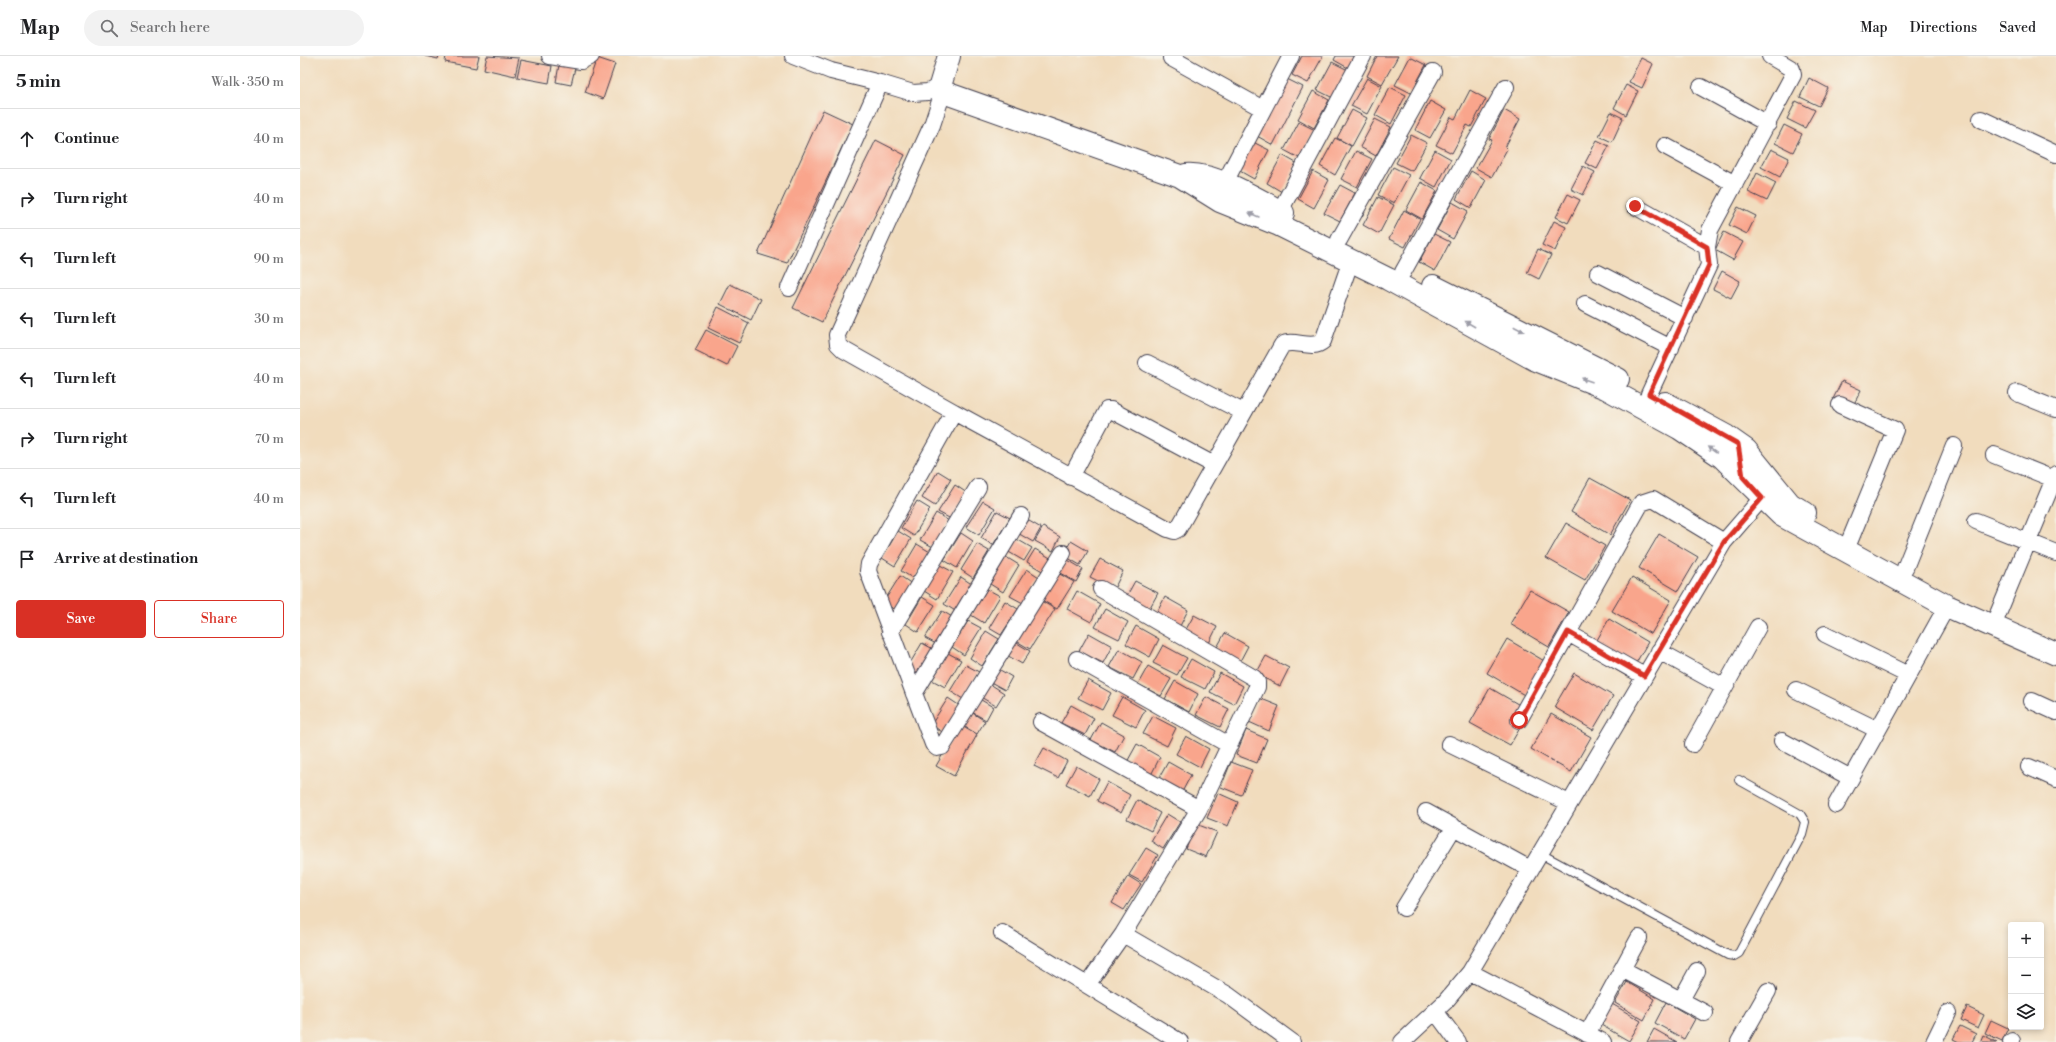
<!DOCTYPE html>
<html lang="en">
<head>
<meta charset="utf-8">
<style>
	:root { --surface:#fff; --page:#f2f2f2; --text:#202124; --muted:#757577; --line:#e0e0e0; --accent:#d93025 }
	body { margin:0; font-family:"Libre Bodoni",serif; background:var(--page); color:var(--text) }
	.controls { position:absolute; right:12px; bottom:12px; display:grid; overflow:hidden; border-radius:4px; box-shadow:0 2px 6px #0003 }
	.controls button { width:36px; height:36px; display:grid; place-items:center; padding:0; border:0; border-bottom:1px solid var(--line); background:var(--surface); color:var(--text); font:20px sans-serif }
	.stop { position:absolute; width:12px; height:12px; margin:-9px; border:3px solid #d93025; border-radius:50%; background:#fff }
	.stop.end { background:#d93025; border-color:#fff; box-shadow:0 1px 4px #0008 }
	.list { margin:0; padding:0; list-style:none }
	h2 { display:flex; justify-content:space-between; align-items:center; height:52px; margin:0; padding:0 16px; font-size:17px }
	h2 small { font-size:13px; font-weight:400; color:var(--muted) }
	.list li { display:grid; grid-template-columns:26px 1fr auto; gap:12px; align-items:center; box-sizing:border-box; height:60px; padding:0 16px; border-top:1px solid var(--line) }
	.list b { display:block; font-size:15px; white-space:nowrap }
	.list em { font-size:13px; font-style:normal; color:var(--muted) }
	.actions { display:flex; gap:8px; padding:12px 16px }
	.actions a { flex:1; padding:9px 0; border:1px solid var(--accent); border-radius:4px; text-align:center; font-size:14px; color:var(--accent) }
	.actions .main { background:var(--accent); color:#fff }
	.icon { flex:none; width:22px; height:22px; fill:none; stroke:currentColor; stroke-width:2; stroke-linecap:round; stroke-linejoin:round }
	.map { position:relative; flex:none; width:1756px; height:986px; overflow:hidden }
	header { display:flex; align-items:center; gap:24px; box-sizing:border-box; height:56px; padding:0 20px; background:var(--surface); border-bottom:1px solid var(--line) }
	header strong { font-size:19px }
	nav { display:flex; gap:22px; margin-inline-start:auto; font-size:14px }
	.search { width:280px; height:36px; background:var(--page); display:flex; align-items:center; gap:10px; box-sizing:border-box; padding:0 14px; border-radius:22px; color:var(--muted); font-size:15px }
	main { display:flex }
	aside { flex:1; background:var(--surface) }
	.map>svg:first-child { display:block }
	.building { fill:#f9a58c }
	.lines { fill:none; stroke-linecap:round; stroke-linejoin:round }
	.lane-casing { stroke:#413e4e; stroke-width:10 }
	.street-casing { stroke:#413e4e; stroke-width:18 }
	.secondary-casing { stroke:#413e4e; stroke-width:24 }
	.lane { stroke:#fff; stroke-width:8 }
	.street { stroke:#fff; stroke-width:16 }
	.secondary { stroke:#fff; stroke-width:22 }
	.oneway { fill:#9c9ca7 }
	.route { stroke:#d93025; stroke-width:5 }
</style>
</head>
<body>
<header>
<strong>Map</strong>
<div class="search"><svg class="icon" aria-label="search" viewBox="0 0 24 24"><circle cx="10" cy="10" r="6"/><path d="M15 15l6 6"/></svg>Search here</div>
<nav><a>Map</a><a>Directions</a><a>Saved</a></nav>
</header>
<main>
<aside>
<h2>5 min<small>Walk · 350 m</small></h2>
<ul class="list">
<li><svg class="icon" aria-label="ahead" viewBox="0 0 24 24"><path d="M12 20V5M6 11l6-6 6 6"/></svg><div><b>Continue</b></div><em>40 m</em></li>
<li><svg class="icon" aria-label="right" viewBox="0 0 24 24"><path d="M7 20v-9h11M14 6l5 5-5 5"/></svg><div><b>Turn right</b></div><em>40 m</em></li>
<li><svg class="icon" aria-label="left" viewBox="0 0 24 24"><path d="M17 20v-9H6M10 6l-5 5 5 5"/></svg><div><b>Turn left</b></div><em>90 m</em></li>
<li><svg class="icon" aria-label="left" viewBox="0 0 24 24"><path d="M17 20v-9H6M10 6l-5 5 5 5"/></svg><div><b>Turn left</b></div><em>30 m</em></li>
<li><svg class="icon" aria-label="left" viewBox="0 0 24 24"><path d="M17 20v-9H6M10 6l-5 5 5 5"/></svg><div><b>Turn left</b></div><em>40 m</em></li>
<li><svg class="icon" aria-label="right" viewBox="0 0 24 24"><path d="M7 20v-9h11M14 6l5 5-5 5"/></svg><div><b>Turn right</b></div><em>70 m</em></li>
<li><svg class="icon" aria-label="left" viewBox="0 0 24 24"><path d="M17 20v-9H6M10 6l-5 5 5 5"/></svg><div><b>Turn left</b></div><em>40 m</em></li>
<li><svg class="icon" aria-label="arrive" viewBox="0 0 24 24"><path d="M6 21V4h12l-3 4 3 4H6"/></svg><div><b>Arrive at destination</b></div></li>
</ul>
<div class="actions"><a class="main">Save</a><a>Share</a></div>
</aside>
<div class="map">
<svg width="1756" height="986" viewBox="0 0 1756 986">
	<rect width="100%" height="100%" fill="#f7f3e8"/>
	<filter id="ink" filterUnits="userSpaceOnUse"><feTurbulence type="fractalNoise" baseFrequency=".025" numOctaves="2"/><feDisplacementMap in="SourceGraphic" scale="8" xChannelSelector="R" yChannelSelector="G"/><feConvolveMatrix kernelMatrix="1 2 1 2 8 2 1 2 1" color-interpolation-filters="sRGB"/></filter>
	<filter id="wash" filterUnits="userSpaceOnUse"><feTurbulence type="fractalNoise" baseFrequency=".012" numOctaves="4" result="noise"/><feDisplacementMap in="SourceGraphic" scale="16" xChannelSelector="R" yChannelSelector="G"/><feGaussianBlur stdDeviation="0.9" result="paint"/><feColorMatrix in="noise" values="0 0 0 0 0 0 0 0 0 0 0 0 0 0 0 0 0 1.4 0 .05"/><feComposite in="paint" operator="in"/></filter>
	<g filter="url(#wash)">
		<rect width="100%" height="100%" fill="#f1dcbd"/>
		<g id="blocks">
			<path class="building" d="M125,0H139L138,3Z
				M146,0H179L176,12L145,6Z
				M187,0L219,2L215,20L184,13Z
				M1002,0H1023L1008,27L992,19Z
				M1036,0H1057L1050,13L1034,4Z
				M1077,0H1098L1082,28L1067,20Z
				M1110,1L1126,9L1111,37L1095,29Z
				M297,2L315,8L303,43L285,36Z
				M1341,2L1353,8L1342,32L1329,26Z
				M221,4L252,10L249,27L217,21Z
				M1032,6L1048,14L1033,42L1017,34Z
				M259,9L275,12L271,29L256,26Z
				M1067,22L1082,30L1067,58L1051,50Z
				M1509,22L1528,32L1519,50L1500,41Z
				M987,23L1003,31L973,89L957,80Z
				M1326,29L1338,35L1326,59L1314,52Z
				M1090,31L1106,39L1091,68L1075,59Z
				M1170,34L1186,43L1171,71L1167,69L1152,97L1136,89L1151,61L1155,63Z
				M1013,35L1029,44L1014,72L998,63Z
				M1130,45L1146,54L1130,82L1115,74Z
				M1496,45L1515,54L1505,72L1487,63Z
				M523,54L553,68L487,207L458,198Z
				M1052,54L1067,62L1052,90L1037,82Z
				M1204,54L1220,63L1205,91L1207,93L1192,121L1176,112L1192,84L1189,83Z
				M1311,56L1323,62L1312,86L1299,80Z
				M1075,63L1091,71L1076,100L1060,91Z
				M999,66L1015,74L999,102L984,94Z
				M1484,69L1502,78L1493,96L1475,87Z
				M1111,79L1127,87L1112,115L1096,107Z
				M1035,82L1051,90L1035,119L1020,110Z
				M576,84L605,99L522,266L493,252Z
				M1297,84L1309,90L1297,113L1285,107Z
				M953,86L969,94L954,123L938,114Z
				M1471,93L1489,102L1480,121L1461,111Z
				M1135,94L1151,103L1136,131L1120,122Z
				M1056,95L1072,103L1057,131L1041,123Z
				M982,99L998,108L982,136L967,127Z
				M1283,110L1295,116L1283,139L1271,133Z
				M1093,111L1109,119L1094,147L1078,139Z
				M1013,115L1029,124L1014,152L998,143Z
				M1171,115L1186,124L1171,152L1156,143Z
				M1457,117L1476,127L1467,145L1448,136Z
				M1121,126L1137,135L1122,163L1106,154Z
				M1040,129L1055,137L1040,165L1024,157Z
				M1268,138L1280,144L1268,167L1256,161Z
				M1078,141L1094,149L1079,178L1063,169Z
				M1152,146L1168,155L1153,183L1137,174Z
				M1438,151L1456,160L1447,178L1429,169Z
				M1104,154L1120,163L1105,191L1089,183Z
				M1254,165L1266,171L1255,195L1242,189Z
				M1424,176L1443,186L1433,204L1415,194Z
				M1134,178L1150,186L1135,215L1119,206Z
				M1238,193L1251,199L1239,223L1227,217Z
				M1422,215L1440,225L1431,242L1413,233Z
				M430,228L461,243L451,264L420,248Z
				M418,251L449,267L439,287L408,272Z
				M406,274L437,290L427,310L395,294Z
				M1542,325L1561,334L1552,352L1533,343Z
				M638,415L651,423L635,450L622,442Z
				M1290,422L1330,444L1310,479L1271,456Z
				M655,429L667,437L651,463L638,456Z
				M617,445L630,453L614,480L601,472Z
				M683,445L695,452L679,479L666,471Z
				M697,455L710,462L693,489L681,482Z
				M636,457L649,465L633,491L620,484Z
				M724,462L741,472L733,486L716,476Z
				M1266,467L1305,490L1285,524L1246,502Z
				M743,471L760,481L753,495L735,485Z
				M598,475L611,483L595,510L582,502Z
				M661,477L673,485L657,512L644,504Z
				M1359,478L1398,501L1378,535L1339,512Z
				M715,482L732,492L724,505L707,495Z
				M771,485L788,495L780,509L763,499Z
				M617,488L630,496L614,523L601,515Z
				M677,488L689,495L673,522L661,514Z
				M735,493L752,503L744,516L727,506Z
				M706,501L719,509L703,536L690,528Z
				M766,503L783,513L776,526L758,516Z
				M800,503L823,515L814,533L790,521Z
				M640,509L653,516L637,543L624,535Z
				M727,513L739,521L723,547L710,540Z
				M756,516L774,526L757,553L740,543Z
				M600,520L612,528L596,554L583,547Z
				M661,521L673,529L657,556L644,548Z
				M1332,521L1371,544L1351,578L1312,555Z
				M835,525L858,537L848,555L825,543Z
				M687,533L700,540L684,567L671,559Z
				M1230,534L1269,556L1249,591L1210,568Z
				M777,535L800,548L791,566L767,553Z
				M622,541L635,549L618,576L606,568Z
				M865,541L888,554L879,572L855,560Z
				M738,543L755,553L730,593L713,583Z
				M705,545L718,553L701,579L689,572Z
				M805,553L828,566L819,583L795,571Z
				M642,555L654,562L638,589L625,582Z
				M894,559L917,571L908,589L884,577Z
				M1309,563L1348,586L1328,621L1289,598Z
				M668,565L681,572L664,599L652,591Z
				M836,570L859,583L850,601L826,588Z
				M686,575L699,583L682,610L670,602Z
				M789,577L812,590L803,607L779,595Z
				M925,577L948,590L939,607L915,595Z
				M1207,583L1246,606L1226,640L1187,617Z
				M712,584L730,595L722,608L705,598Z
				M622,587L635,594L619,621L606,614Z
				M863,589L887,602L877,619L853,607Z
				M819,593L842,606L833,623L809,611Z
				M648,597L661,604L645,631L632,624Z
				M966,600L989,612L980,630L956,618Z
				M891,603L914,616L905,633L881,621Z
				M666,609L679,616L663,643L650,635Z
				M848,610L871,623L861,640L838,628Z
				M695,611L712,621L705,634L687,624Z
				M920,617L943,630L934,648L910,636Z
				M1274,617L1313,640L1293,674L1254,651Z
				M788,624L811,637L802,654L778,642Z
				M875,625L898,638L889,656L865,643Z
				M687,626L704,637L696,650L679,640Z
				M1190,632L1230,655L1210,689L1170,667Z
				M676,641L693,651L686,664L668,654Z
				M822,641L845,654L836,671L812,659Z
				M906,641L929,653L920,671L896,659Z
				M648,642L660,650L644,677L631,669Z
				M959,642L979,650L969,675L949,666Z
				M771,649L794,662L785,679L761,667Z
				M668,654L685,665L677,678L660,668Z
				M1251,658L1291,681L1271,716L1231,693Z
				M853,660L876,672L867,690L843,678Z
				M801,666L824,679L815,696L791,684Z
				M660,669L677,679L654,720L636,710Z
				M946,674L967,683L957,707L936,699Z
				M886,680L909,693L900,711L876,698Z
				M837,688L860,701L851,719L827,706Z
				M744,692L767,705L758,722L734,710Z
				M868,706L891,719L882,736L858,724Z
				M931,706L952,714L941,739L921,731Z
				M776,710L799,723L790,740L766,728Z
				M807,726L830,739L821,757L797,745Z
				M918,737L938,746L928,770L907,762Z
				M837,744L860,757L851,775L827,763Z
				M867,758L880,766L863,793L851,785Z
				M896,768L917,776L906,801L886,793Z
				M846,792L858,799L842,826L829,819Z
				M828,820L841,828L824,854L812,847Z
				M1327,926L1355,943L1344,964L1315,947Z
				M1366,946L1395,963L1384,983L1355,967Z
				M1312,948L1341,965L1329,985L1301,969Z
				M1667,951L1684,959L1678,972L1661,964Z
				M1691,964L1708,972L1702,985L1685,977Z
				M1660,970L1676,978L1672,986H1659L1653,983Z
				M1354,973L1377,986H1347Z
				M1683,979L1697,986H1680Z"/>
		</g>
	</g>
	<g filter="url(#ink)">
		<use href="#blocks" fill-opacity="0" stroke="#413e4e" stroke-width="1"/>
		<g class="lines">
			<g class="lane-casing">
				<path id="lane" d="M1239,797L1428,899L1434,900L1439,897L1502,778L1505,766L1500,758L1439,724"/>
			</g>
			<g class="street-casing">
				<path id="street" d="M250,0L281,5L291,0
					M493,0L531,15L580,27L613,37L628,36L640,30
					M871,2L963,53
					M1401,31L1468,68
					M643,36L632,69L537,279L538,288L544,294L654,356L569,508L568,515L633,688L637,692L642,691L763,497
					M1681,63L1756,98
					M1365,90L1435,128
					M924,128L991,0
					M1335,150L1407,191
					M980,155L1063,0
					M1039,184L1133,16
					M1103,216L1206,31
					M1298,217L1385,262
					M489,232L580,27
					M1285,248L1371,292
					M847,307L943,356
					M1717,337L1756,353
					M1349,338L1409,209L1407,191L1410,174L1493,19L1492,13L1470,0
					M1540,349L1595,374L1550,484
					M654,356L868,473L874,475L878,473L982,289C994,282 1012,295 1023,285L1051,204
					M1694,399L1756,424
					M771,421L807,354H811L914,409
					M1676,465L1756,497
					M1605,512L1654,390
					M1693,570L1756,418
					M590,576L678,431
					M1268,577L1344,620
					M1525,578L1608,619
					M1359,595L1424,631
					M777,603L929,689
					M1496,634L1578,674
					M614,638L721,460
					M1732,645L1756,656
					M1219,664L1341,447L1353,443L1424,486
					M741,666L899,753
					M1482,685L1551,722
					M1149,688L1269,747
					M1393,688L1458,571
					M1729,711L1756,723
					M1536,749L1647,550
					M1126,756L1230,813
					M1104,852L1154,771
					M702,877L880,986
					M823,878L928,939L992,986
					M1322,913L1405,957
					M1170,916L1303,986
					M787,929L823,878L899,753L957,631V626L954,622L801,533
					M1381,944L1397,915
					M1135,955L1158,986
					M1287,978L1339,882
					M1102,986L1145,946L1170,916L1424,486L1462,442
					M1439,986L1468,935
					M1634,986L1648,957
					M1711,986L1712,985"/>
			</g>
			<g class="secondary-casing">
				<path id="secondary" d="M649,0L640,30L643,36L880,120L920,145L977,168L1088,223L1234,303L1306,332L1379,372L1422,401L1481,459L1647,550L1756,598
					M886,119C913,116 959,144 983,157
					M1133,230L1318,323
					M1365,347L1426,380L1446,394L1490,448L1505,457"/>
			</g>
			<use href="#lane" class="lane"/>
			<use href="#street" class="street"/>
			<use href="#secondary" class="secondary"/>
		</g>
		<defs><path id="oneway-solid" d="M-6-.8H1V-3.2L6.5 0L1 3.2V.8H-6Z"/></defs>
		<g class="oneway">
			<use href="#oneway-solid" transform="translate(954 159) rotate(-157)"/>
			<use href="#oneway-solid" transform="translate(1170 268) rotate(-150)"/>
			<use href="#oneway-solid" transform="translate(1219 273) rotate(27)"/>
			<use href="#oneway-solid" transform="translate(1287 324) rotate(-160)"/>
			<use href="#oneway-solid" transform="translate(1412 394) rotate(-145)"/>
		</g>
	</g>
	<g class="lines" filter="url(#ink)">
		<path class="route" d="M1219,664L1268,576L1344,620L1424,486L1462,442L1443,421L1438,388L1349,338L1409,209L1407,191L1335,150"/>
	</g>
</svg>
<div class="controls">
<button>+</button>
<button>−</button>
<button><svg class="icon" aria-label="layers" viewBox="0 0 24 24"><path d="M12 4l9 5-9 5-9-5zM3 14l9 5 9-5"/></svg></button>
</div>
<div class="stop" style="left:1219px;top:664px"></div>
<div class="stop end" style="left:1335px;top:150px"></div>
</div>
</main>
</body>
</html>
